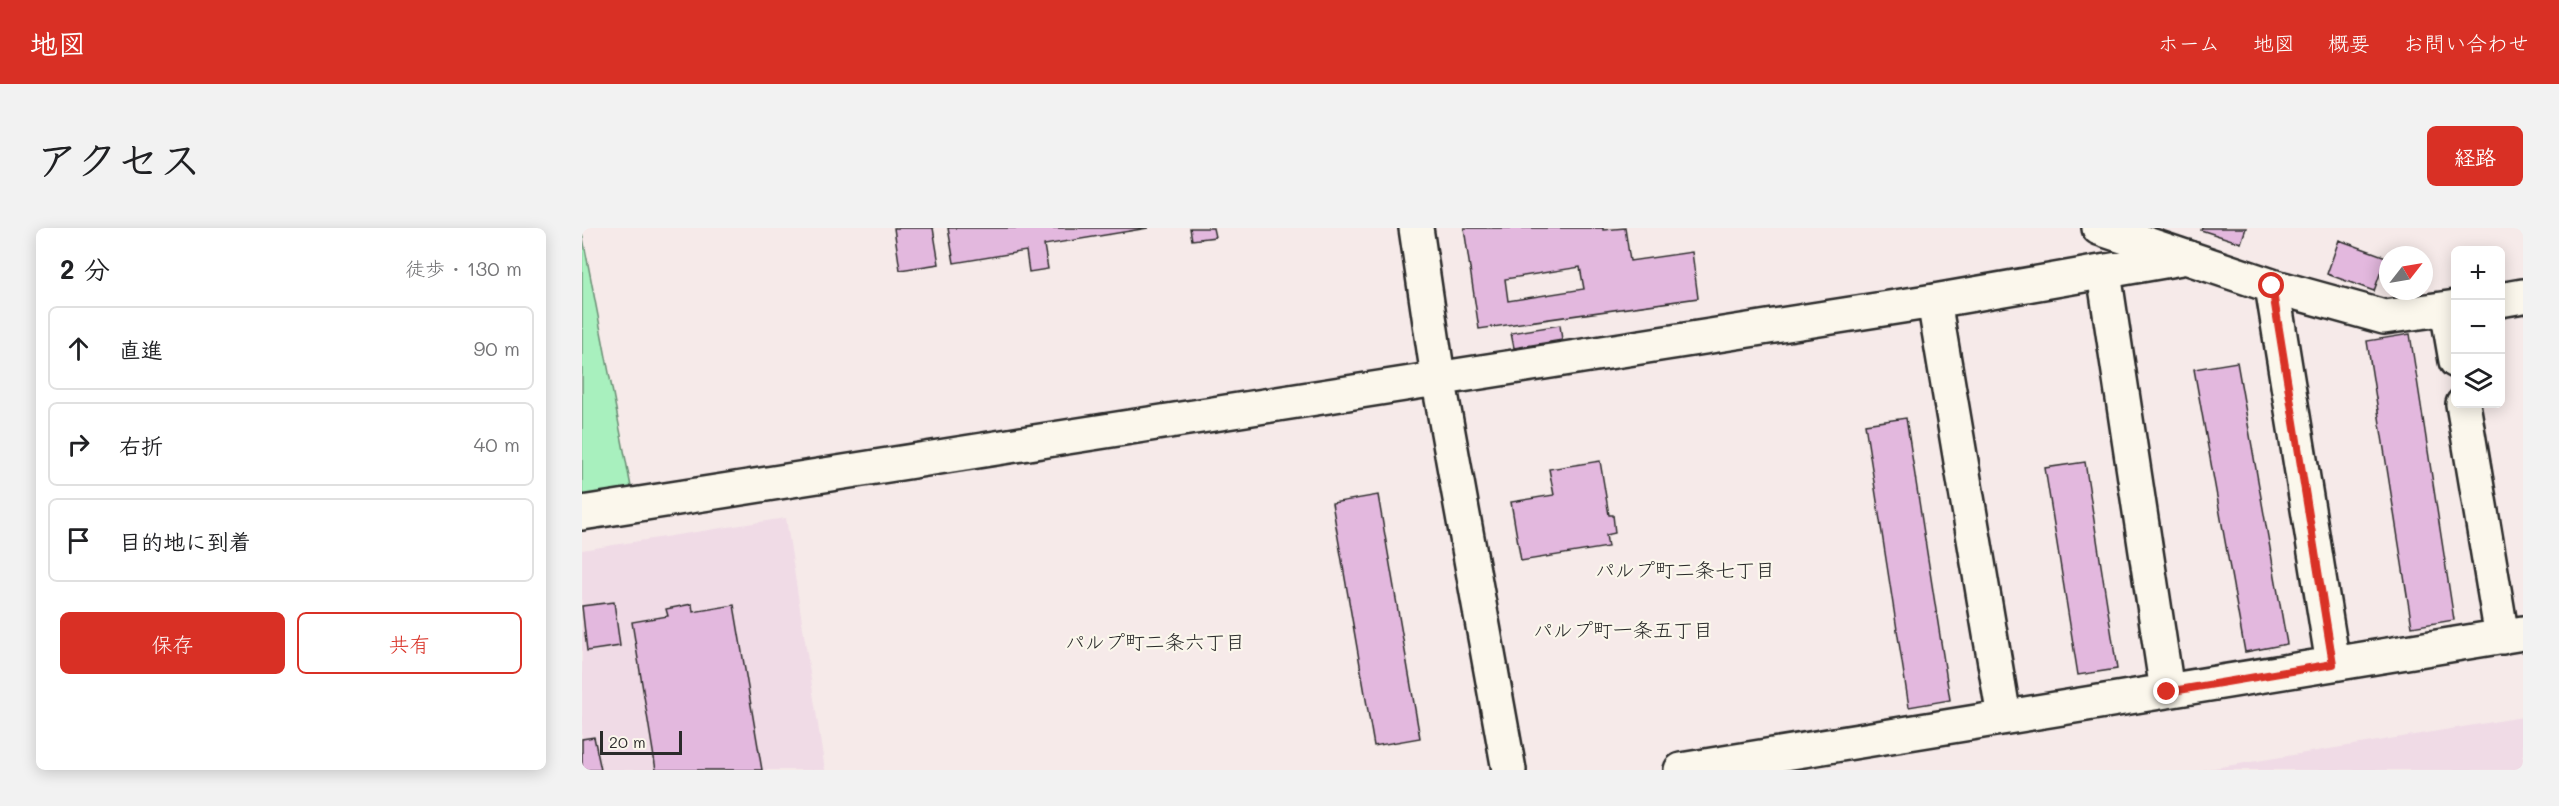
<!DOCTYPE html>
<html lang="ja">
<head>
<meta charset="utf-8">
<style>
	:root { --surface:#fff; --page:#f2f2f2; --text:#202124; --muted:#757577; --line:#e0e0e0; --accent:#d93025 }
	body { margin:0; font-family:Mali,"Klee One",sans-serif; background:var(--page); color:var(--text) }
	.controls { position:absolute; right:18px; top:18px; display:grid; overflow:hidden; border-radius:9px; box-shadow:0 3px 15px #0003 }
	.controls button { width:54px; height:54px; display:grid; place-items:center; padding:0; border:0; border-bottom:2px solid var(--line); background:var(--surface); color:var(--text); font:30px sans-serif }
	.compass { position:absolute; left:1797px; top:18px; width:54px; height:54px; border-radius:50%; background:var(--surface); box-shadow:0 3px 15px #0003; rotate:59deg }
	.scale { position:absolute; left:18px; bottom:15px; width:82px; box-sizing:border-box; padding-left:6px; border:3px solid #2b2b2b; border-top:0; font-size:16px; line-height:21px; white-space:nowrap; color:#2b2b2b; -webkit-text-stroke:4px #fbf7ec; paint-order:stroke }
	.stop { position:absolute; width:18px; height:18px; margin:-14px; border:4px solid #d93025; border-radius:50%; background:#fff }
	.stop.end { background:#d93025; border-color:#fff; box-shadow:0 2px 6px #0008 }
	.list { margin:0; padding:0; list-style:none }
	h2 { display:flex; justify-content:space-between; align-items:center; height:78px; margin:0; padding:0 24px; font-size:26px }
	h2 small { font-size:20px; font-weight:400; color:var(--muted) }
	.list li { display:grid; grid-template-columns:39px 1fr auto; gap:18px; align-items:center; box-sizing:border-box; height:84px; margin:0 12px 12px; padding:0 12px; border:2px solid var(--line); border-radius:9px }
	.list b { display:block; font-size:22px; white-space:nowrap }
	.list em { font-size:20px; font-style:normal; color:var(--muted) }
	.actions { display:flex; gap:12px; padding:18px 24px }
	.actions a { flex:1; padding:14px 0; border:2px solid var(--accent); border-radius:9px; text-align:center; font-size:21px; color:var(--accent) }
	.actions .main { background:var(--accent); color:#fff }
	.icon { flex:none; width:33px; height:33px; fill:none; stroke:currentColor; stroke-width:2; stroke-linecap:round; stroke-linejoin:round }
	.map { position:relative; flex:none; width:1941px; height:542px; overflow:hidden; border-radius:9px }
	header { display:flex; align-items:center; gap:36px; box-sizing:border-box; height:84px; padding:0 30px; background:var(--accent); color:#fff }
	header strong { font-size:28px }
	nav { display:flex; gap:33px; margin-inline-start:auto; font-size:21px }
	.intro { display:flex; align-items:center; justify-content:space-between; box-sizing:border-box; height:144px; padding:0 36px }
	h1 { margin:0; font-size:42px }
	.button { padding:15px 27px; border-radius:9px; background:var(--accent); color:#fff; font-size:21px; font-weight:700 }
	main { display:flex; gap:36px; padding:0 36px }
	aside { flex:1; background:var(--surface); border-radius:9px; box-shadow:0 3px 15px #0003 }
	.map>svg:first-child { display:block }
	.built { fill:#f0dbe6 }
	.green { fill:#a8f0be; stroke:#6a8e74; stroke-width:1.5 }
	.building { fill:#e3b8de; stroke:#2b2b2b; stroke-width:1.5; fill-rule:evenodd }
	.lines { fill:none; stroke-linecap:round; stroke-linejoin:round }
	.minor-casing { stroke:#2b2b2b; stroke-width:38 }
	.minor { stroke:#fbf7ec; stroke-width:33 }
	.route { stroke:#d93025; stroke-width:8 }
	.labels { text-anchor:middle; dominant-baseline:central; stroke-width:4.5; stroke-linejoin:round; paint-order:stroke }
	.neighbourhood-label { font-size:20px; fill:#2b2b2b; stroke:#fbf7ec }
</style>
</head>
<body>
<header>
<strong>地図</strong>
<nav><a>ホーム</a><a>地図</a><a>概要</a><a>お問い合わせ</a></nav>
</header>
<div class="intro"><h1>アクセス</h1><a class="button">経路</a></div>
<main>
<aside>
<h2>2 分<small>徒歩 · 130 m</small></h2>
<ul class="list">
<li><svg class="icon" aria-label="ahead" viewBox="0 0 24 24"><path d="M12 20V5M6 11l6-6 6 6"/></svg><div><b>直進</b></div><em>90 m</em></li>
<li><svg class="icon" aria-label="right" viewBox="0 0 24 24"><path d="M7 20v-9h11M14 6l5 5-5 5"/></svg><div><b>右折</b></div><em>40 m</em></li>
<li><svg class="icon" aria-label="arrive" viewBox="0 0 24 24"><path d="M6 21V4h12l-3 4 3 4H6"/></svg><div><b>目的地に到着</b></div></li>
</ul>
<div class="actions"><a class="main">保存</a><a>共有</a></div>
</aside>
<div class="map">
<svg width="1941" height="542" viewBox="0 0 1941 542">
	<rect width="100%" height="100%" fill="#f6eae9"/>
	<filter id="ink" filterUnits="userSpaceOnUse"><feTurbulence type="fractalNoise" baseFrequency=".0167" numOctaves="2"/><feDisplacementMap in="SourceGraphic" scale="12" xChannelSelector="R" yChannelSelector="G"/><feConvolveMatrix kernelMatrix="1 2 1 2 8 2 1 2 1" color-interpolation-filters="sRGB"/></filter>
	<g filter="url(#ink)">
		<path class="built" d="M204,290L243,542H0V322Z
			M1941,489V542H1620Z"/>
		<path class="green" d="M0,5L50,264L0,272Z"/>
		<path class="building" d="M312,0H351L357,36L318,42Z
			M366,0H566L462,17L466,41L447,44L444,23L372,35Z
			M608,0H631L633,9L610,12Z
			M882,0H1021V2L1043,0L1048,33L1110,24L1116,70L897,101ZM998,39L1002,61L926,73L923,51Z
			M1620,0H1664L1659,15L1619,2Z
			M1757,12L1804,29L1792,63L1745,46Z
			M978,97L980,112L932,120L929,105Z
			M1828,106L1872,392L1830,399L1785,113Z
			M1655,134L1705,416L1663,424L1612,141Z
			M1324,190L1368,472L1327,479L1283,196Z
			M1018,233L1027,287H1031L1033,305L1024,307L1026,319L939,333L929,274L972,267L967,241Z
			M1503,234L1535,441L1496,447L1463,240Z
			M796,267L838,510L792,518L750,275Z
			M32,374L38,418L5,423L0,378Z
			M110,376L111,384L152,377L180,542H74L50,394L86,388L84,381Z
			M12,509L19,542H0V511Z"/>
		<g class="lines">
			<g class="minor-casing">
				<path id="minor" d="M834,0L856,149L927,542
					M1517,0L1690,58L1802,89L1874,79
					M1522,45L1585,463
					M1690,58L1751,436
					M1918,72L1941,68
					M1352,73L1422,489
					M1865,81L1874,133
					M1881,176L1920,409
					M0,285L1352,73L1605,29
					M1099,542L1941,405"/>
			</g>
			<use href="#minor" class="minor"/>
		</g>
	</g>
	<g class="lines" filter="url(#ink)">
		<path class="route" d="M1585,464L1751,436L1690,58"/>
	</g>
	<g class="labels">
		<g class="neighbourhood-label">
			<text x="1103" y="341">パルプ町二条七丁目</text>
			<text x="1041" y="401">パルプ町一条五丁目</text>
			<text x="573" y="413">パルプ町二条六丁目</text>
		</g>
	</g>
</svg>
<div class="controls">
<button>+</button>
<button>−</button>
<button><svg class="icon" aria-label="layers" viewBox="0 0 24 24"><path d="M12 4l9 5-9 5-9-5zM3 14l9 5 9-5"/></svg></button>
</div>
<svg class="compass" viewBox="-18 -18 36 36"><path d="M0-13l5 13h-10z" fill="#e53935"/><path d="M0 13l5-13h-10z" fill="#757577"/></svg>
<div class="scale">20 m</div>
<div class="stop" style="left:1690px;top:58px"></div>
<div class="stop end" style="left:1585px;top:464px"></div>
</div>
</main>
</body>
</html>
